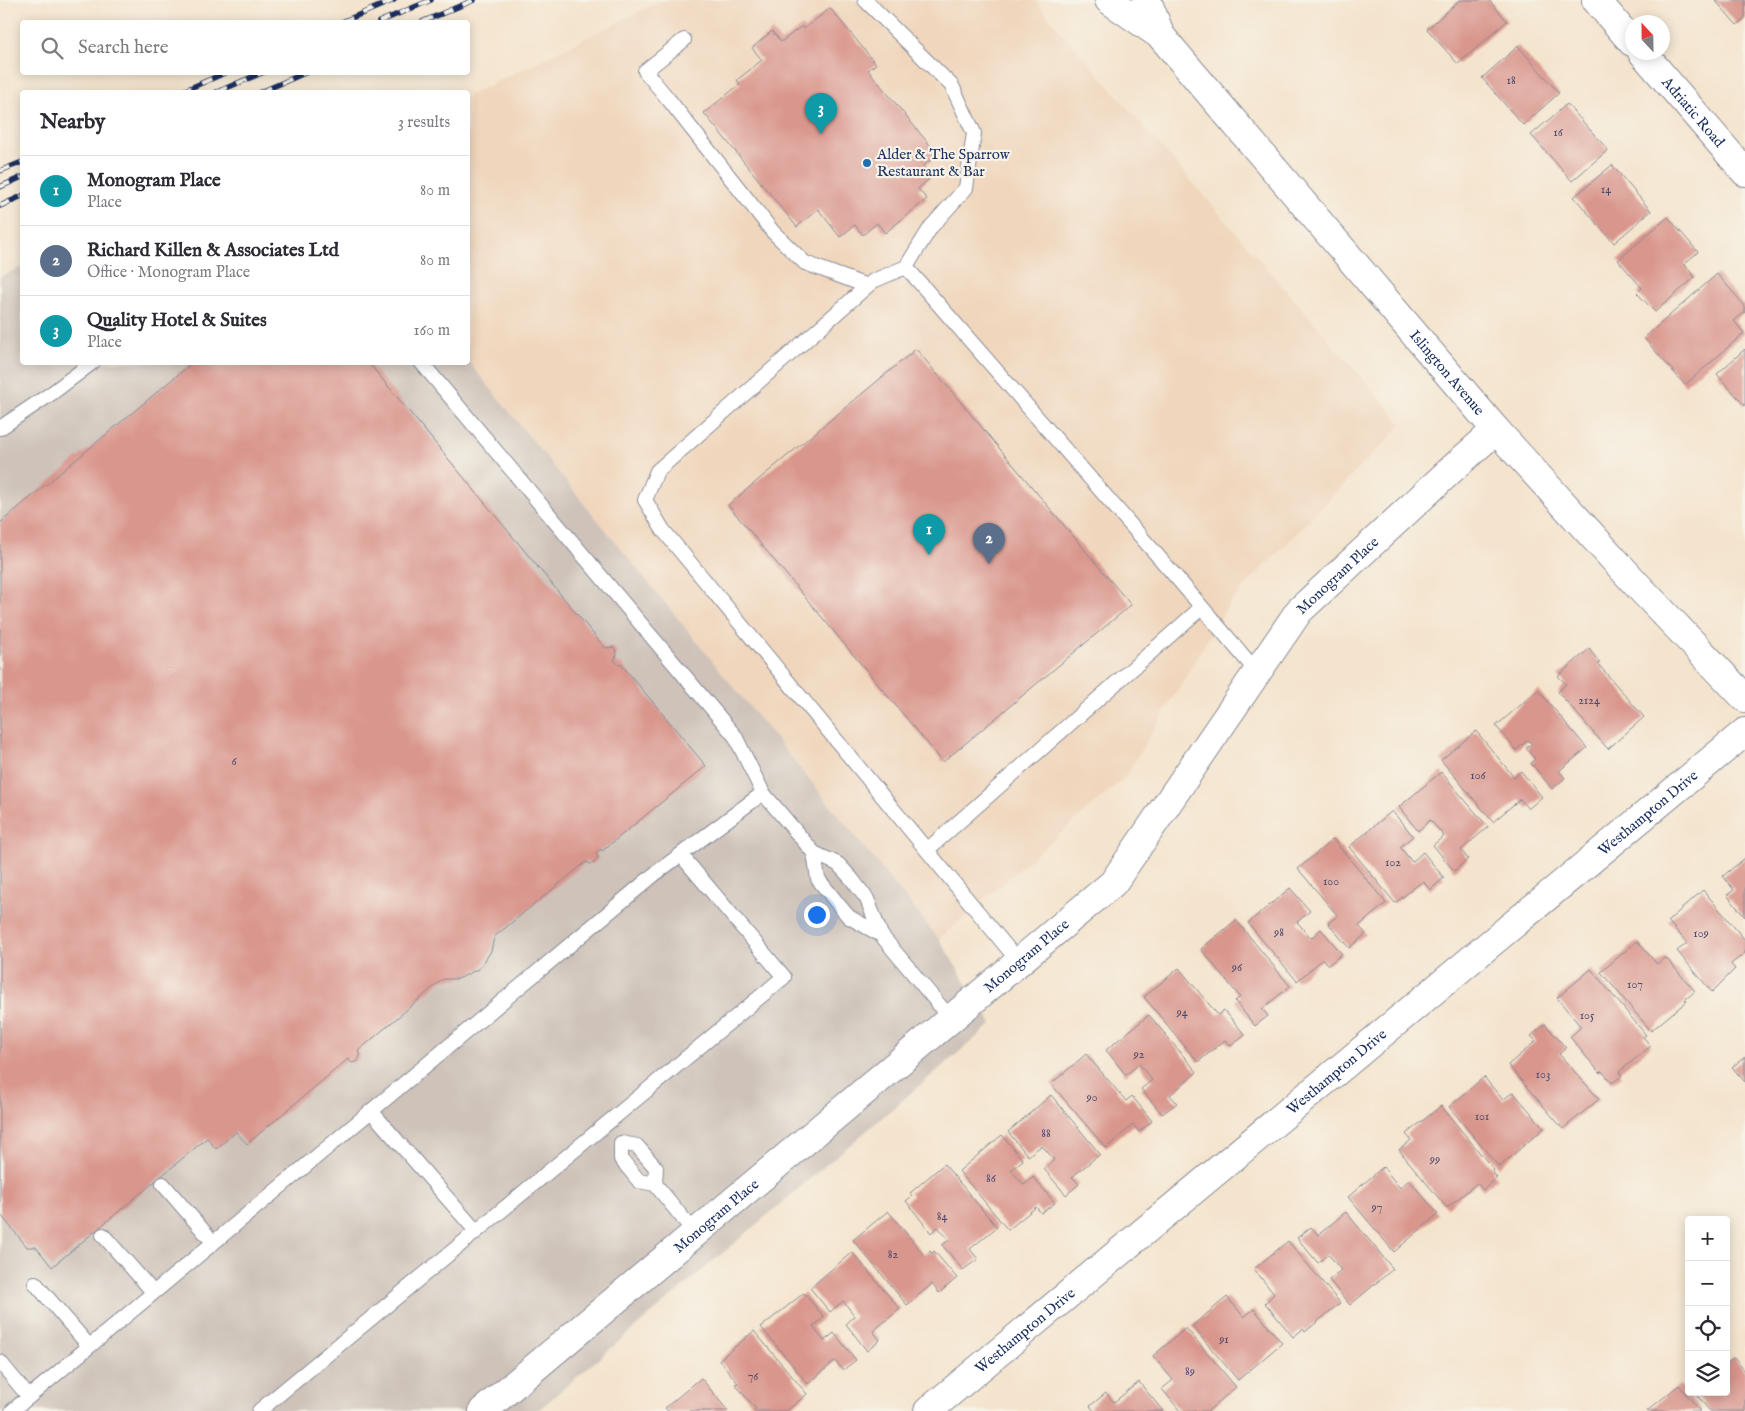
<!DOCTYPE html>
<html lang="en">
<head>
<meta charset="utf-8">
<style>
	:root { --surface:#fff; --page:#f7f7f7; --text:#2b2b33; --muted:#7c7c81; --line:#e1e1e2; --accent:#1f6fb2 }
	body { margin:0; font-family:"IM FELL English",serif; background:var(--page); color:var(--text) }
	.controls { position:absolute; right:15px; bottom:15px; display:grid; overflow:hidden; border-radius:5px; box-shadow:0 2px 12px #0003 }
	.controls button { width:45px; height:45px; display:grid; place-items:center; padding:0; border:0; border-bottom:1px solid var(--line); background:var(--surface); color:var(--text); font:25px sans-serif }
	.compass { position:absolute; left:1625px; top:15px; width:45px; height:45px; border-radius:50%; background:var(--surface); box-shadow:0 2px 12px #0003; rotate:338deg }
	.you { position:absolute; left:816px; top:914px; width:18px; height:18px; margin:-12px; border:4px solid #fff; border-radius:50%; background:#1a73e8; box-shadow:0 0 0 8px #1a73e833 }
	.badge { display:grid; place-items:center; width:32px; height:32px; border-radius:50%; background:var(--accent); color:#fff; font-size:16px; font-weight:700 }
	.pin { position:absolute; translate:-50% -41px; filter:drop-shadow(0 1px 2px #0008) }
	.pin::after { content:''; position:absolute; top:26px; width:18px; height:15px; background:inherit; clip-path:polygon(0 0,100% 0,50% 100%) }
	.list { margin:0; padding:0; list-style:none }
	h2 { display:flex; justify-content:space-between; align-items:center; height:65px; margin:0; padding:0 20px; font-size:21px }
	h2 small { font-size:16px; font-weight:400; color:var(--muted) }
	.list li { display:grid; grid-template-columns:32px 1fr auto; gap:15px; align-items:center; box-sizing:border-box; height:70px; padding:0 20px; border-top:1px solid var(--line) }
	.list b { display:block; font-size:19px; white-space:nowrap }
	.list p { margin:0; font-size:16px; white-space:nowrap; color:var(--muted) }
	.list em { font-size:16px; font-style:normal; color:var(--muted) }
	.icon { flex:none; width:28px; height:28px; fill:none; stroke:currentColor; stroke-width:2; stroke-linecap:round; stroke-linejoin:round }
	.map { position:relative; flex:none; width:1745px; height:1411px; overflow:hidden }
	.search { position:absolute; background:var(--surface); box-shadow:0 2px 12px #0003; left:20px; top:20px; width:450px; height:55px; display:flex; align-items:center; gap:12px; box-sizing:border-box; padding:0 18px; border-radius:5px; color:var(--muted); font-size:19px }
	.panel { position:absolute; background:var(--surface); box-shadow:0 2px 12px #0003; left:20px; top:90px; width:450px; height:275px; border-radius:5px }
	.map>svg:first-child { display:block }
	.built { fill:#f0d6bc }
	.industrial { fill:#cec2b9 }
	.building { fill:#d9968d }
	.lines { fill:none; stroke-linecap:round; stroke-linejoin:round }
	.lane-casing { stroke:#888a96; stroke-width:16 }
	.street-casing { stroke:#888a96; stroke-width:30 }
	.secondary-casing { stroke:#888a96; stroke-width:30 }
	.lane { stroke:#fff; stroke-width:14 }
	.street { stroke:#fff; stroke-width:28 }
	.secondary { stroke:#fff; stroke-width:28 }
	.rail-casing { stroke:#1b2f5e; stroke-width:5.5 }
	.rail { stroke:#f7f3e8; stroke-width:4; stroke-dasharray:11; stroke-linecap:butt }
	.poi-dot { fill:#1f6fb2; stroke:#f7f3e8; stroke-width:2 }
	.labels { text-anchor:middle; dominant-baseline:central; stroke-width:4.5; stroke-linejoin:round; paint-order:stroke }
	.number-label { font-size:12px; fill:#4a496a }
	.street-label { font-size:15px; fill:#1b2f5e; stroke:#f7f3e8 }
	.poi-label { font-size:15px; fill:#1b2f5e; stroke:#f7f3e8; text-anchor:start }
</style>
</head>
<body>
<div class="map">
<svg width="1745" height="1411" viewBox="0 0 1745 1411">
	<rect width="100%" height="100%" fill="#f7f3e8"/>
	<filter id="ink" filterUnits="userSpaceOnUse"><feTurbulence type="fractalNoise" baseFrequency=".02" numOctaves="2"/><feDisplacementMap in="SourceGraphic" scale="10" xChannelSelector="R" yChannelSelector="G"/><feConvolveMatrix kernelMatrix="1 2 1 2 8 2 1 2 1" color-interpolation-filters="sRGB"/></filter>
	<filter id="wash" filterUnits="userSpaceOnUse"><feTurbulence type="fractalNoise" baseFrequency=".0096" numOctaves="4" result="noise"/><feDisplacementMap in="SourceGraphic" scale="20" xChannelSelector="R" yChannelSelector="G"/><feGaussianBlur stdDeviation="1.12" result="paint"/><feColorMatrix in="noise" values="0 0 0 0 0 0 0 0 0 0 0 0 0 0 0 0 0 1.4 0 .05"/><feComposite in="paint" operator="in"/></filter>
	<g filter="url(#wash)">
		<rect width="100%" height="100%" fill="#f4e4cd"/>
		<path class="built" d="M663,0H1034L1402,424L1231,601L1125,777L939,939L468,361V96Z"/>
		<path class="industrial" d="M22,267V362H468V361L939,939L992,1024L537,1411H0V277Z"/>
		<g id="blocks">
			<path class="building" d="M1460,0H1489L1507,21L1458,64L1427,29Z
				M1715,0H1745V18L1737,25Z
				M830,8L876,64L868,70L938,155L923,166L932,176L918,189L927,199L885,233L877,223L863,235L855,225L840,237L818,209L797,227L704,113L740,84L737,80L762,60L752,48L772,31L781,42L802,26L804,29Z
				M1518,46L1559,93L1523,125L1482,78Z
				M1567,104L1608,150L1572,181L1531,135Z
				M1612,165L1651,211L1614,243L1574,197Z
				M1668,217L1698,252L1684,264L1695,277L1655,312L1637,293L1642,288L1618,260Z
				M1717,274L1745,306V312L1734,321L1744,333L1685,385L1644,338Z
				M916,349L1131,605L943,762L728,505Z
				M1745,349V406L1717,374Z
				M193,362H368L605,648L613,647L615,649L617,655L614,660L619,665L621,664L706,766L602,851L601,849L596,853L598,858L594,863L591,864L586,862L494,937L491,951L480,968L458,979H443L358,1051L360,1056L358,1061L352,1063L348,1059L247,1144L236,1132L216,1149L207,1138L52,1267L36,1247H27L0,1214V523Z
				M1589,649L1600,663L1598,664L1644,717L1608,749L1558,692L1566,684L1558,676Z
				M1538,690L1587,748L1559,771L1565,778L1552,789L1531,763L1535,759L1526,748L1532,744L1528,740L1516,750L1496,726Z
				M1476,731L1514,777L1521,771L1542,797L1528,809L1520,799L1493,822L1441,760Z
				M1441,772L1488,827L1461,850L1468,859L1454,871L1433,845L1444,836L1430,820L1418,831L1399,807Z
				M1392,811L1413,836L1400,847L1412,862L1423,852L1444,878L1430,890L1423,881L1395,903L1349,847Z
				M1333,839L1386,903L1359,926L1366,934L1349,948L1328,923L1338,916L1298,869Z
				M1745,858V917L1727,895L1734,890L1723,876Z
				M1290,888L1310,911L1297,922L1311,938L1321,929L1342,954L1328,965L1323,959L1297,981L1248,923Z
				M1703,890L1745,940V953L1731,964L1735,969L1712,992L1677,951L1687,943L1668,921Z
				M1236,920L1290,986L1262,1009L1268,1016L1255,1026L1235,1001L1240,997L1201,949Z
				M1637,941L1657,964L1665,957L1695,991L1685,1000L1687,1001L1651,1031L1601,972Z
				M1179,968L1218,1015L1224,1010L1245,1035L1231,1046L1225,1040L1198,1062L1144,997Z
				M1591,969L1646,1035L1643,1037L1651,1046L1619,1072L1622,1076L1612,1083L1602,1071L1600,1073L1570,1037L1581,1027L1557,998Z
				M1149,1015L1197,1072L1170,1095L1177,1103L1162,1114L1141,1089L1152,1080L1139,1064L1126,1075L1106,1050Z
				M1545,1024L1566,1048L1559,1054L1599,1099L1563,1129L1508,1065L1536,1041L1531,1036Z
				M1086,1054L1126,1101L1132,1096L1152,1121L1139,1132L1133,1125L1106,1148L1051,1084Z
				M1745,1057V1082L1732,1067Z
				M1484,1077L1503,1100L1513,1092L1544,1128L1499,1167L1449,1107Z
				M1051,1095L1100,1154L1072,1177L1079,1184L1066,1195L1044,1169L1054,1160L1046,1150L1041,1146L1028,1156L1008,1132Z
				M1441,1106L1494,1170L1492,1171L1497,1178L1483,1190L1477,1183L1447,1208L1399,1150L1411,1140L1406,1134Z
				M1002,1135L1023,1160L1011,1170L1024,1185L1033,1177L1055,1203L1041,1213L1036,1207L1008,1230L959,1171Z
				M944,1164L997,1227L970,1249L978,1259L963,1270L942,1245L949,1240L938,1227L931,1233L906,1201L912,1196L910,1193Z
				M1383,1167L1400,1188L1409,1180L1438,1214L1394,1252L1348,1197Z
				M888,1211L924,1255L930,1251L932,1254L934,1251L957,1278L939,1293L932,1284L907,1305L853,1240Z
				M1346,1212L1393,1269L1350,1305L1329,1280L1341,1270L1328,1254L1318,1263L1297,1238L1311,1227L1318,1235Z
				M1288,1241L1340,1303L1305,1332L1303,1329L1293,1337L1265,1303L1274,1294L1254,1269Z
				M852,1252L900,1309L873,1331L880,1340L867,1351L846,1324L855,1316L843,1301L830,1312L810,1288Z
				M804,1293L824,1317L813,1327L824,1341L834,1333L856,1360L843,1370L835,1361L808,1384L761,1327Z
				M1227,1297L1244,1317L1254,1309L1282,1343L1238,1380L1192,1326Z
				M1186,1328L1236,1387L1208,1411H1180L1162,1389L1173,1380L1153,1356Z
				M754,1331L807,1394L787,1411H753L756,1409L735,1384L738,1383L719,1360Z
				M1734,1358L1745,1371V1411H1710L1694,1392H1726V1364Z
				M701,1378L728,1411H668L665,1408Z
				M1139,1382L1163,1411H1094L1090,1406L1106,1393L1114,1402Z
				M1679,1385L1700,1411H1647Z"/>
		</g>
	</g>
	<g filter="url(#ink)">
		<use href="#blocks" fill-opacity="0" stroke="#888a96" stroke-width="1"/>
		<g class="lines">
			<g class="lane-casing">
				<path id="lane" d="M865,0L952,86L974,133L966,188L931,227L906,267
					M684,40L645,71L669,100L773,232L805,263L867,286
					M421,362L735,736L763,793L814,853
					M0,428L52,393L93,362
					M927,850L1201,608
					M881,935L849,917L842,909L818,879L814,853L838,864L851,878L867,899L881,935L951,1019
					M1019,962L663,530L645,500L657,471L873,281L906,267L1177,578L1257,672
					M371,1111L476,1231
					M163,1184L213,1242
					M655,1184L639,1181L621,1159V1143L637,1146L656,1168L655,1184L695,1233
					M103,1235L153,1292
					M35,1283L89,1346
					M0,1362L29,1397
					M12,1411L656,873L763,793
					M259,1411L784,977L681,855"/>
			</g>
			<g class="street-casing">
				<g id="street">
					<path d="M1596,0L1632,42"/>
					<path id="s1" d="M1642,52L1745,172"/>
					<path id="s2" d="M483,1411L1113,883L1299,611L1452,469L1496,430"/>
					<path id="s3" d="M928,1411L1745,732"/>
				</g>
			</g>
			<g class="secondary-casing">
				<g id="secondary">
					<path id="s4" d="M1109,0L1161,36L1496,430L1639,587L1745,698"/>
					<path d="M1147,0L1161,36"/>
				</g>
			</g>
			<use href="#lane" class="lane"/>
			<use href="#street" class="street"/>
			<use href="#secondary" class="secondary"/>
			<g class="rail-casing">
				<path id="rail" d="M342,22L394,0
					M379,22L431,0
					M422,22L474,0
					M181,92L227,72
					M217,92L264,72
					M261,92L307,72
					M0,171L22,162
					M0,187L22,177
					M0,206L22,196"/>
			</g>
			<use href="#rail" class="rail"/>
		</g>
	</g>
	<circle class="poi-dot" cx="867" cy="163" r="5"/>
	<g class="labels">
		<g class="number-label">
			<text x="1511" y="80">18</text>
			<text x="1558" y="132">16</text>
			<text x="1606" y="189">14</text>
			<text x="1589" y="700">2124</text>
			<text x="234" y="761">6</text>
			<text x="1478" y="775">106</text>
			<text x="1393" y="862">102</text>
			<text x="1331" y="881">100</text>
			<text x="1279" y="932">98</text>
			<text x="1701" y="933">109</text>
			<text x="1237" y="967">96</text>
			<text x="1635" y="984">107</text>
			<text x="1182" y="1012">94</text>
			<text x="1587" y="1015">105</text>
			<text x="1139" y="1054">92</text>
			<text x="1543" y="1074">103</text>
			<text x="1092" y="1097">90</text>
			<text x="1482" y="1116">101</text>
			<text x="1046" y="1133">88</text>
			<text x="1435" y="1159">99</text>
			<text x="991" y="1178">86</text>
			<text x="1377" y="1207">97</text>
			<text x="942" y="1216">84</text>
			<text x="893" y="1254">82</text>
			<text x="1224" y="1339">91</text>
			<text x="1190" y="1371">89</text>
			<text x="753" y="1376">76</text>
		</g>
		<g class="street-label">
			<text stroke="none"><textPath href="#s1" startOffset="79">Adriatic Road</textPath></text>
			<text stroke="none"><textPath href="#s4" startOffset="505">Islington Avenue</textPath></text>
			<text stroke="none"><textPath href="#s2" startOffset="1204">Monogram Place</textPath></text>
			<text stroke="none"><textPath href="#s3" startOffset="936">Westhampton Drive</textPath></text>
			<text stroke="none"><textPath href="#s2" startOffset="709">Monogram Place</textPath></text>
			<text stroke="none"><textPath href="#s3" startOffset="531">Westhampton Drive</textPath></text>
			<text stroke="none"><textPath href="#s2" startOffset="304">Monogram Place</textPath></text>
			<text stroke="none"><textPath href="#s3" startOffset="126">Westhampton Drive</textPath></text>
		</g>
		<g class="poi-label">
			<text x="877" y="154">Alder &amp; The Sparrow<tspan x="877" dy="17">Restaurant &amp; Bar</tspan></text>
		</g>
	</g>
</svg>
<div class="controls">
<button>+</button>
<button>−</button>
<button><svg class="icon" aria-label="locate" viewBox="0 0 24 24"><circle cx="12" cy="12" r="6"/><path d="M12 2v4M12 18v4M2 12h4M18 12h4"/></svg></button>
<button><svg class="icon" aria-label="layers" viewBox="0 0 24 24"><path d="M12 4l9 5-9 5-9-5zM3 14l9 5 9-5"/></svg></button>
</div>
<svg class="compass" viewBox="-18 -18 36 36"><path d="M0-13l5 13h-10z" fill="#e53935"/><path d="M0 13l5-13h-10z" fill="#7c7c81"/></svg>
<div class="you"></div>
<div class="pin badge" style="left:929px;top:555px;background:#0f9aa8">1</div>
<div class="pin badge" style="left:989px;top:564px;background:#5c6f8a">2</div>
<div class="pin badge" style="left:821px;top:134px;background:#0f9aa8">3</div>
<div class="search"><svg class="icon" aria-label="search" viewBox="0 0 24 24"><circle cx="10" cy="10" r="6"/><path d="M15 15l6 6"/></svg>Search here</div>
<section class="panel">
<h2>Nearby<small>3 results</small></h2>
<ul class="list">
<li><span class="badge" style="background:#0f9aa8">1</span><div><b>Monogram Place</b><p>Place</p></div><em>80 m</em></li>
<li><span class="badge" style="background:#5c6f8a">2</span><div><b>Richard Killen &amp; Associates Ltd</b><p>Office · Monogram Place</p></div><em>80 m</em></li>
<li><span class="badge" style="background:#0f9aa8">3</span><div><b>Quality Hotel &amp; Suites</b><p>Place</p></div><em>160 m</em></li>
</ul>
</section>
</div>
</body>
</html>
